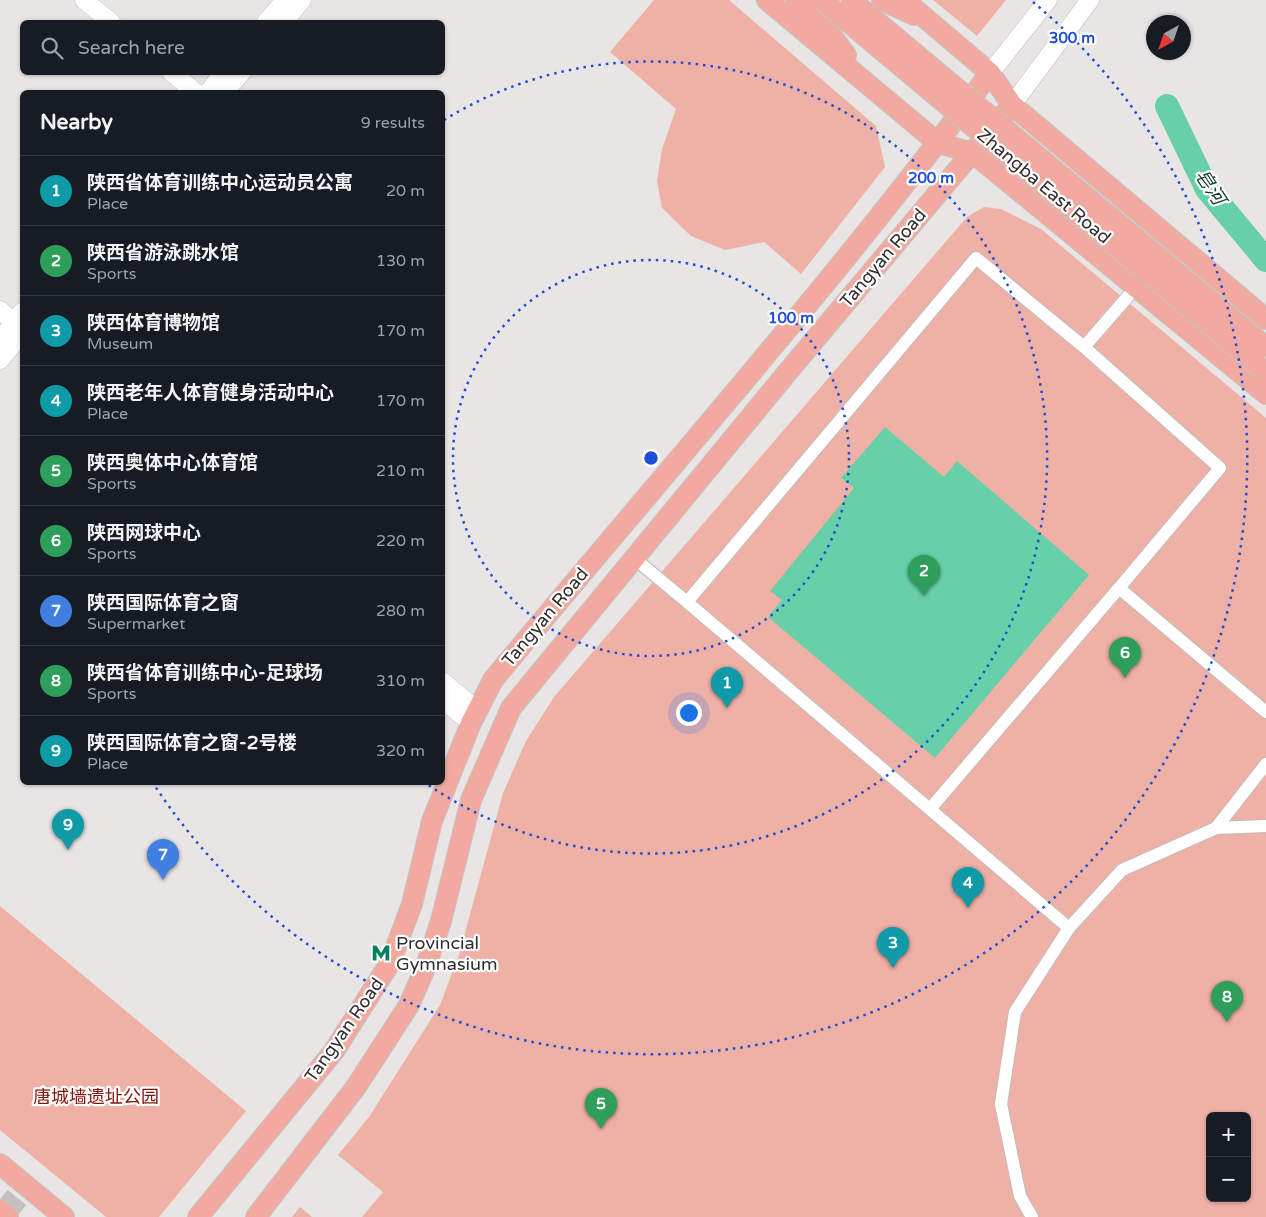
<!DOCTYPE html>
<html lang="en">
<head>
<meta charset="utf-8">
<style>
	:root { --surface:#171b24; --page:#242831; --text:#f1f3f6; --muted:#9ea1a6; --line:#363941; --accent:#07805e }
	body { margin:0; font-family:"Varela Round","Noto Sans SC",sans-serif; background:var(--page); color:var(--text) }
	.controls { position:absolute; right:15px; bottom:15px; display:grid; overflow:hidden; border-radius:8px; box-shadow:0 1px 4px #0004 }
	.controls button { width:45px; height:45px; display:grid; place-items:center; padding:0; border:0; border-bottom:1px solid var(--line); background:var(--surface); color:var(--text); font:25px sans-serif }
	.compass { position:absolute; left:1146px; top:15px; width:45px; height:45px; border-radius:50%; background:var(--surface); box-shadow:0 1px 4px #0004; rotate:220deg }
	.you { position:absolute; left:688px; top:712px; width:18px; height:18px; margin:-12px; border:4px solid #fff; border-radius:50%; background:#1a73e8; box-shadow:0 0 0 8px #1a73e833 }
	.badge { display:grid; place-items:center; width:32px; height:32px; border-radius:50%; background:var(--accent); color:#fff; font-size:16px; font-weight:700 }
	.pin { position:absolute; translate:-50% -41px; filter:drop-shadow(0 1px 2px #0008) }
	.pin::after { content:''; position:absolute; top:26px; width:18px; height:15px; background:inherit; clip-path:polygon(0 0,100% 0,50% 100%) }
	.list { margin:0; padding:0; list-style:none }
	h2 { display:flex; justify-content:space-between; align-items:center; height:65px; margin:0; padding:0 20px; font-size:21px }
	h2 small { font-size:16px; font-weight:400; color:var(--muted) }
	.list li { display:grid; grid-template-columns:32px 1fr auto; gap:15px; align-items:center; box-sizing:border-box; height:70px; padding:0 20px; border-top:1px solid var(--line) }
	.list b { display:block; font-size:19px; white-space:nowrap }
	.list p { margin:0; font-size:16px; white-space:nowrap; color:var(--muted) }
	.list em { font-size:16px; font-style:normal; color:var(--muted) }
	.icon { flex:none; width:28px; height:28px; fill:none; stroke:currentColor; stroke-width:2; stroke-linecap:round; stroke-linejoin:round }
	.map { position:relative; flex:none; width:1266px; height:1217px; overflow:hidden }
	.search { position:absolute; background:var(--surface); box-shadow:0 1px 4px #0004; left:20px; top:20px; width:425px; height:55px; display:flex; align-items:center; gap:12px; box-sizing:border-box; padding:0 18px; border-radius:8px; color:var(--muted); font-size:19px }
	.panel { position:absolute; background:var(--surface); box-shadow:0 1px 4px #0004; left:20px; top:90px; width:425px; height:695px; border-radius:8px }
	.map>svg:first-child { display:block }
	.green { fill:#efb0a6; fill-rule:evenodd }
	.water { fill:#67d0a9 }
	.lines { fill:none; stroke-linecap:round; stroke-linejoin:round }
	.river { stroke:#67d0a9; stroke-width:24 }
	.highway-tunnel { stroke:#c4c0c0; stroke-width:24; stroke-dasharray:24 12; stroke-linecap:butt }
	.street-casing { stroke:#c0bdbc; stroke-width:14 }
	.secondary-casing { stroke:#c0bdbc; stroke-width:19 }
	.primary-casing { stroke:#c5c4c4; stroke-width:22 }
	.street { stroke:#fff; stroke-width:12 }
	.secondary { stroke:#fff; stroke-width:18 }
	.primary { stroke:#f2aaa0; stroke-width:20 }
	.primary-bridge-casing { stroke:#c5c4c4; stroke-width:22; stroke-linecap:butt }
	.primary-bridge { stroke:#f2aaa0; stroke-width:20 }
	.ring { fill:none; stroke:#1d4ed8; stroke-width:2.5; stroke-dasharray:2.5 5 }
	.labels { text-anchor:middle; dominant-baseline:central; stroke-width:4.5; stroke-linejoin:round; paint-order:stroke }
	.street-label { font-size:18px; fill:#2f2e2d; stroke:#fff }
	.poi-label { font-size:18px; fill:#2f2e2d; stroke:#fff; text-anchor:start }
	.park-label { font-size:18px; fill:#80130a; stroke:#fff }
	.water-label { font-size:19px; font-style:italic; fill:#124030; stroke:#fff }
	.centre { fill:#1d4ed8; stroke:#fff; stroke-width:2.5 }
	.ring-label { font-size:15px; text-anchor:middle; font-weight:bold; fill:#1d4ed8; stroke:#fff; stroke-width:4.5; stroke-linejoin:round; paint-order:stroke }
</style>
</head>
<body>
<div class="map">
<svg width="1266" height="1217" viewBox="0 0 1266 1217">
	<rect width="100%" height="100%" fill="#e9e5e5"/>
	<path class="green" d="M654,0H729L876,126L885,167L801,274L764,242L725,250L691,236L662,208L657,181L662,149L676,109L610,52Z
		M933,0H1006L977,36Z
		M984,207L1001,209L1041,229L1266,418V1217H362L383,1192L338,1155L369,1117L440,1005L459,955L503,793L526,741L554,697L967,217ZM1210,1116H1247V1198H1210Z
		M0,906L246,1111L159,1217H106L0,1130Z
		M300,1207L312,1217H292Z"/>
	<path class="water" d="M885,427L944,477L957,461L1089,575L935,758L768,617L782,600L770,591L854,488L841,478Z"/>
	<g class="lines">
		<path class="river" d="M1167,106L1207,189L1266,260"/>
		<path class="highway-tunnel" d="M0,1199L22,1217"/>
		<g class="street-casing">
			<path id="street" d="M1084,347L1220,468L1119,588L1266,712
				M634,558L687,602
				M930,809L1119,588
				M1216,828L1266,764
				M1069,928L687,602L976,258L1084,347L1137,286
				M1032,1217L1020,1196L1001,1104L1015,1012L1069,928L1122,870L1216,828L1266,826"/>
		</g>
		<g class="secondary-casing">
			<path id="secondary" d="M84,0L111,22
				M266,22L285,0
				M284,22L302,0
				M171,72L195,92
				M990,73L1048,0
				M208,92L224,72
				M225,92L242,72
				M1012,105L1090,0
				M0,310L22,329
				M0,340L22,312
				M0,360L22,333
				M442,681L477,710
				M442,699L471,723"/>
		</g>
		<g class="primary-casing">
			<path id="primary" d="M767,0L938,143L973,153L1266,394
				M796,0L819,19L846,55
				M882,0L914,15
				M904,0L990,73L1012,105L1266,319
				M0,1164L64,1217
				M0,1210L8,1217
				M198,1217L334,1051L390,963L412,904L432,821L471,723L493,680C659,479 834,283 990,73
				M256,1217L356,1087L409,1005L426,966L441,921L471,800L511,708L791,368L1012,105"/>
		</g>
		<use href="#street" class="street"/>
		<use href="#secondary" class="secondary"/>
		<use href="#primary" class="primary"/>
		<g class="primary-bridge-casing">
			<path id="primary-bridge" d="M822,0L1266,372
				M851,0L1266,347"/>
		</g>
		<use href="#primary-bridge" class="primary-bridge"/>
	</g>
	<g class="ring">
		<circle cx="651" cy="458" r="198"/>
		<path d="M444 120A396 396 0 1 1 427 784"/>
		<path d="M1033 2A595 595 0 1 1 155 786"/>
	</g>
	<defs>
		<g id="metro-bare" transform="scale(1.5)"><path d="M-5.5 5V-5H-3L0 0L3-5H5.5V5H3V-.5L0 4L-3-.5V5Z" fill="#07805e" stroke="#fff" stroke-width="2.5" paint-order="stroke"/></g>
	</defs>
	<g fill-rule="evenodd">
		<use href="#metro-bare" x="381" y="953"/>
	</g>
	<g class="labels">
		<g class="street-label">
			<text transform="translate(1044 186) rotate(40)">Zhangba East Road</text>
			<text transform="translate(883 258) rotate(-50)">Tangyan Road</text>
			<text transform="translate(545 617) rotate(-50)">Tangyan Road</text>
			<text transform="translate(344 1030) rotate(-55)">Tangyan Road</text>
		</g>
		<g class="poi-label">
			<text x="396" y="943">Provincial<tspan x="396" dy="21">Gymnasium</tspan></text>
		</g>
		<g class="park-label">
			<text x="96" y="1097">唐城墙遗址公园</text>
		</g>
		<g class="water-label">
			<text transform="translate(1210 187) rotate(57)">皂河</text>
		</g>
	</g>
	<circle cx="651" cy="458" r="8" class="centre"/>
	<g class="ring-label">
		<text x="1072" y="43">300 m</text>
		<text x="931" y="183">200 m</text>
		<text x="791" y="323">100 m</text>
	</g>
</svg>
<div class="controls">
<button>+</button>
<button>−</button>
</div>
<svg class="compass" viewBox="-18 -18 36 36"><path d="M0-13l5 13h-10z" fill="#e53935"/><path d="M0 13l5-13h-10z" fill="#9ea1a6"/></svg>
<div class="you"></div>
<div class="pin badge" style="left:727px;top:708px;background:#0f9aa8">1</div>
<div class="pin badge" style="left:924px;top:596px;background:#2e9e5b">2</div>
<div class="pin badge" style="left:893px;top:968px;background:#0f9aa8">3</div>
<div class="pin badge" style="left:968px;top:908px;background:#0f9aa8">4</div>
<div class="pin badge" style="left:601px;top:1129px;background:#2e9e5b">5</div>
<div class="pin badge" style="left:1125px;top:678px;background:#2e9e5b">6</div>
<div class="pin badge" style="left:163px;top:880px;background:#3f7fe0">7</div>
<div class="pin badge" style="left:1227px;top:1022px;background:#2e9e5b">8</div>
<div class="pin badge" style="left:68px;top:850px;background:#0f9aa8">9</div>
<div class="search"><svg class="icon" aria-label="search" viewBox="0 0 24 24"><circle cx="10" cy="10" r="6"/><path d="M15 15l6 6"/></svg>Search here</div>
<section class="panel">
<h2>Nearby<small>9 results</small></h2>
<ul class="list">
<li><span class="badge" style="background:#0f9aa8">1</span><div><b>陕西省体育训练中心运动员公寓</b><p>Place</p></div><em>20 m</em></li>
<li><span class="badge" style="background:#2e9e5b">2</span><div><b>陕西省游泳跳水馆</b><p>Sports</p></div><em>130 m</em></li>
<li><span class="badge" style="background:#0f9aa8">3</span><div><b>陕西体育博物馆</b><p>Museum</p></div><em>170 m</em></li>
<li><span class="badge" style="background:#0f9aa8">4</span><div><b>陕西老年人体育健身活动中心</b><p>Place</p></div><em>170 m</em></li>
<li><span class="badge" style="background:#2e9e5b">5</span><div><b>陕西奥体中心体育馆</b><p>Sports</p></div><em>210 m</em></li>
<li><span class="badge" style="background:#2e9e5b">6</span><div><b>陕西网球中心</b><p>Sports</p></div><em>220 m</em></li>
<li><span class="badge" style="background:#3f7fe0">7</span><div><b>陕西国际体育之窗</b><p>Supermarket</p></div><em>280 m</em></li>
<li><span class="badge" style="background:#2e9e5b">8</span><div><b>陕西省体育训练中心-足球场</b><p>Sports</p></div><em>310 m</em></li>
<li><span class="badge" style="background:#0f9aa8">9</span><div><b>陕西国际体育之窗-2号楼</b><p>Place</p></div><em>320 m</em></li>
</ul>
</section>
</div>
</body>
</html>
